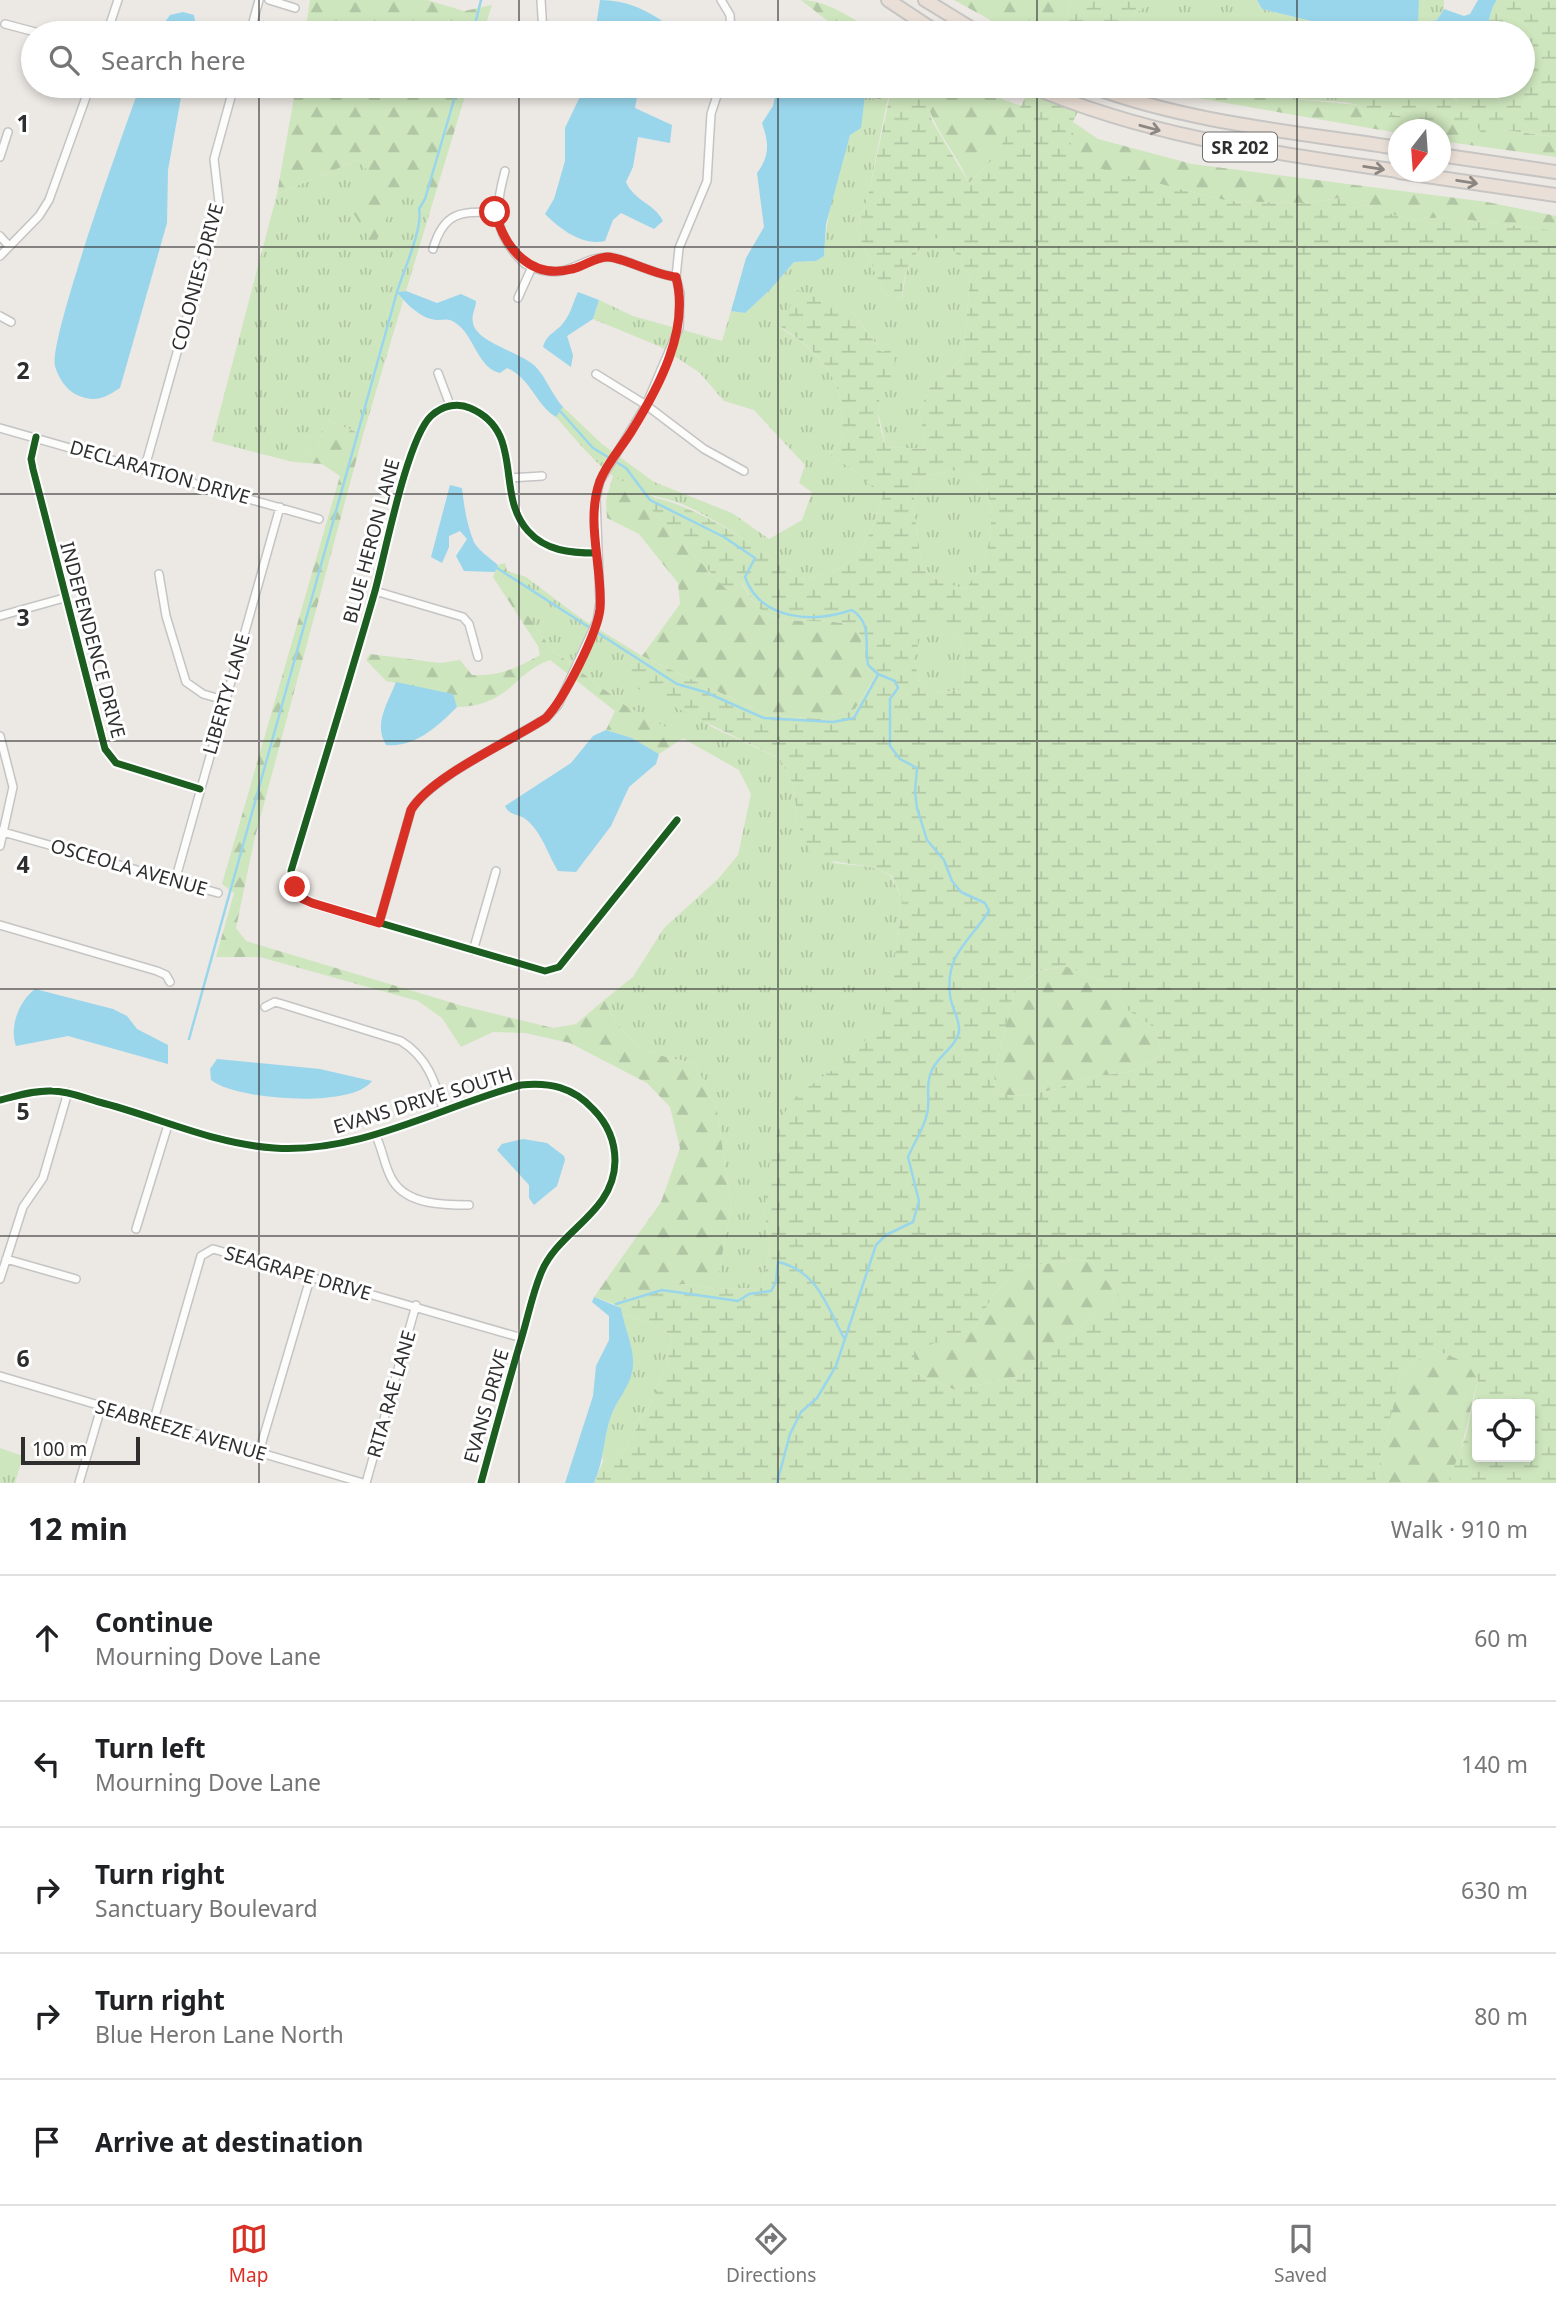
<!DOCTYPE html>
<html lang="en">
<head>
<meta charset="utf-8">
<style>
	:root { --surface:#fff; --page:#f6f6f6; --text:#202124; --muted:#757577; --line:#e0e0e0; --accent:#d93025 }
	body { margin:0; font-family:"Noto Sans",sans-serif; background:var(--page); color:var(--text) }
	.controls { position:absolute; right:21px; bottom:21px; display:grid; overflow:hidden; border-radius:7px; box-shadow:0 4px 10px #0003 }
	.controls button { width:63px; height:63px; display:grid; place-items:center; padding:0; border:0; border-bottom:2px solid var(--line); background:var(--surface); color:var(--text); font:35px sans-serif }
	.compass { position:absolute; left:1388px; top:119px; width:63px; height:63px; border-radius:50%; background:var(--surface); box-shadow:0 4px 10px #0003; rotate:197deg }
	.scale { position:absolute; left:21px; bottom:18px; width:119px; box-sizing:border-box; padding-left:7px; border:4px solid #2e2e2e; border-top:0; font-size:19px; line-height:24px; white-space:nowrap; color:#2e2e2e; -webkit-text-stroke:5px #fff; paint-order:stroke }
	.stop { position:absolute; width:21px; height:21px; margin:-16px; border:5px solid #d93025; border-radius:50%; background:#fff }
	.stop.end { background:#d93025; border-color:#fff; box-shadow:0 2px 7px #0008 }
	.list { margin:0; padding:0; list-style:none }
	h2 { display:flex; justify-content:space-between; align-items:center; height:91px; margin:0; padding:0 28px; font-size:30px }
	h2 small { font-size:23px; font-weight:400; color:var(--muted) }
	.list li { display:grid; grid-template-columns:46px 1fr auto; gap:21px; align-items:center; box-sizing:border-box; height:126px; padding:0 28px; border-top:2px solid var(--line) }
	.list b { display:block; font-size:26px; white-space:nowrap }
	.list p { margin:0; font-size:23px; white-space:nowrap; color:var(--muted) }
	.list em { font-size:23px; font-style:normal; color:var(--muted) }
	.icon { flex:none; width:38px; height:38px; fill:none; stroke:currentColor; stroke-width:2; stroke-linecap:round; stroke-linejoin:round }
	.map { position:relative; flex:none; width:1556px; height:1483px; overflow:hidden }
	.search { position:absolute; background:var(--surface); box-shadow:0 4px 10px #0003; left:21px; right:21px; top:21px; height:77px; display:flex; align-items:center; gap:18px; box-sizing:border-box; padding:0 24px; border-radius:38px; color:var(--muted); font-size:26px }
	.sheet { height:721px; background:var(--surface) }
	nav { display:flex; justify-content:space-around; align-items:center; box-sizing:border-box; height:98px; border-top:2px solid var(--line); background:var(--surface); font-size:19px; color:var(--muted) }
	nav a { display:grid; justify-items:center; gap:4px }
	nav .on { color:var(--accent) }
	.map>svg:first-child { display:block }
	.grass { fill:url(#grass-tufts) }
	.forest { fill:url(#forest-firs) }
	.wetland { fill:url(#wetland-marsh); fill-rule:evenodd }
	.water { fill:#99d6ec }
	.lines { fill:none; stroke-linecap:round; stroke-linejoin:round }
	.stream { stroke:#99d6ec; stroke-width:2.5 }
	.minor-casing { stroke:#c5c4c5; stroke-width:10 }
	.motorway-casing { stroke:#c6c5c4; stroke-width:16 }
	.minor { stroke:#fcfcfb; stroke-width:7 }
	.motorway { stroke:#eadfd6; stroke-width:12 }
	.cycleway-casing { stroke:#fff; stroke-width:11 }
	.cycleway { stroke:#1b5e20; stroke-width:7 }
	.oneway { stroke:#8c8682 }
	.route { stroke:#d93025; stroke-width:9 }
	.grid { fill:none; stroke:#2e2e2e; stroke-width:2; stroke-opacity:0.55 }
	.labels { text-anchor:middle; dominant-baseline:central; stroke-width:6; stroke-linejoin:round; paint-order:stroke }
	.shield { fill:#fff; stroke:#6d6d6d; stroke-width:2 }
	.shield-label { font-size:18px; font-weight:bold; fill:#2e2e2e }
	.street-label { font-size:19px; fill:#2e2e2e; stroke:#fff }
	.grid-label { font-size:23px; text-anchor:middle; font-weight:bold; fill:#2e2e2e; stroke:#fff; stroke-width:6; stroke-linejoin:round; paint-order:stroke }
</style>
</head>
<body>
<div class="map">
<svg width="1556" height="1483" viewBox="0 0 1556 1483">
	<defs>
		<pattern id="grass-tufts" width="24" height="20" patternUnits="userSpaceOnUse" patternTransform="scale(1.75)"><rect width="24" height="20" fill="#cee6be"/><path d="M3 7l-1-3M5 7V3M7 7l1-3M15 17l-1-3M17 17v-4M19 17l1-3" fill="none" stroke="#b1c6a4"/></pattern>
		<pattern id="forest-firs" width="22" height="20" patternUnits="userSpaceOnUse" patternTransform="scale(1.75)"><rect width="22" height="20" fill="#cee6be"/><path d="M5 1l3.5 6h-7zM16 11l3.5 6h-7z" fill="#b1c6a4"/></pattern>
		<pattern id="wetland-marsh" width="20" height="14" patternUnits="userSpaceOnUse" patternTransform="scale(1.75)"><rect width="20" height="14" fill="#cee6be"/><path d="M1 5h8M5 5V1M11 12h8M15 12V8" fill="none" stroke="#b1c6a4"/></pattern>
	</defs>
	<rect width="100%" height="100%" fill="#ece8e4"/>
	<path class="grass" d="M1154,0H1257L1262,9L1361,33H1120L1132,16Z
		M1419,0H1444V9L1437,20L1417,23Z
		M1239,86H1353L1344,102L1281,98Z
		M865,96L887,102L868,196L857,231L884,293L902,301C906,267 906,265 929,238L943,239L959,257L970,279L963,356L950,371L931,384L919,413L925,438L922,449L886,447L878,412L883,353L852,312L797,291L781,328C827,357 848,385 841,442L829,454L861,475L882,498C866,548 858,572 801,579C768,555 719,520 682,504C662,496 639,495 621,482C595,464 577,441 556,417L563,407L602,444L654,482L732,513L769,539L802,520L812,492L799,483L805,465L754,410L724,401L700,373L661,347L593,319L599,300L633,316L722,341L731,311L745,313L770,290L794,262L816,261L824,256C826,216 836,174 850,136C856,119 864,117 865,96Z
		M358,160L369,171L402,183L432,205L406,291L397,292L403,301L363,435L325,419L317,448L293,462L212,441L277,194Z
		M961,469L988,490C994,534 992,552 966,589L940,582L922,569L913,502L921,477Z
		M507,571L526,577L579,617L642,656L630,669L712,727L780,759L794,786L797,823L834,863L871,867L890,875L902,898L897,947L881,1023L850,1058L798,1094L764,1210L770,1246L762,1288L716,1289L731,1207L717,1110L695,1063C644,1054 628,1047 604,1000L633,977L664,928L718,879L738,855L751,794L739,770L626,706L552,650L503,580Z
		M924,624H947C969,647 966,660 962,690L936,692L919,680L914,659Z
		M622,1315L648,1322L672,1336L667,1364L654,1397L625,1449L603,1462L602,1450L611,1415L632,1373L631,1348Z
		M0,1448L23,1456L15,1483H0Z"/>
	<path class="forest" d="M310,0H427L464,11L492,5L483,33H305Z
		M801,0C831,0 855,23 882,33H843Z
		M954,0H1071L1060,33H1014Z
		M296,86H468L432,205L402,184L374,246L352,211L369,172L358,160L277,194Z
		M838,86H892L887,102Z
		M924,86H979L1004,100L1022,106L996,156L969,183C955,149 927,124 924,86Z
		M1145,86H1239L1281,98L1358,105L1366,118L1386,114L1556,137V157L1441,141L1440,130H1398V133L1169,93Z
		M1073,122L1098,139L1192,164L1487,202L1556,216V231L1445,217L1411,220L1341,198L1303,203L1228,201L1084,165L1070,142Z
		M325,419L363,435L254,841L236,928L246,941L463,1006L553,1028L576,1024L604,1000C628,1047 644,1054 695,1063L717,1110L731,1207L716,1289L683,1284L611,1303L594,1297L661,1202L680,1148L670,1107L647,1083L570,1043L525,1033L493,1032L461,1047L442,1018L418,1001L260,957H216L234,893L222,884L340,476L322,464L293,462L317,448Z
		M613,476L656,498L649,507L726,589L740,581C746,590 752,602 760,609C781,629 829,615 857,627C864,645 864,662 873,680L855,709L821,719L767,715L642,656L680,604L678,583L639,534L607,518L606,500Z
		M505,563L507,571L503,580L552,650L626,706L685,737L659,754L632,738L606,730L615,711L550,660C514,672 510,706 457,707L452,694L386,681L366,660L370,654L440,663L460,660L472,675C498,677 517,668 540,655L538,646L493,577L498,565Z
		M1065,966L1106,982L1126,1009L1155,1028L1162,1055L1133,1071L1080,1079L1057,1089L1022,1096L995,1094L994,1073L1015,988L1039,971Z
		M1073,1260L1092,1261L1118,1295L1045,1358L1015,1377L955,1390L915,1373L913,1351L975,1328L993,1295L1020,1267Z
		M1431,1348L1468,1363L1478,1380C1468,1415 1464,1450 1448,1483H1375L1400,1377Z"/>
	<path class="wetland" d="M1071,0H1154L1132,16L1120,33H1060Z
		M1497,0H1556V137L1505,130L1502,136L1482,135L1478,128L1386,114L1381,119L1366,118L1358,105L1344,102L1353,86H1453L1451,95L1458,102L1453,94L1457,86C1482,86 1486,82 1501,103L1492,86H1523V33H1483C1491,23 1489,9 1497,0Z
		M892,86H924L932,121L969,183L996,156L1031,86H1090L1073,122L1070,142L1085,165L1228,201L1303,203L1341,198L1411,220L1445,217L1556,231V1483H1448L1466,1435L1478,1380L1467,1363L1431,1348L1400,1377L1375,1483H594L603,1462L625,1449L654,1397L667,1364L672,1336L648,1322L622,1315L621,1308L611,1303L683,1284L716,1289L762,1288L770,1246L764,1210L771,1152L784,1113L798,1094L850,1058L880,1023L897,947L902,898L891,875L871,867L813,858L797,823L794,786L780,759L630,685V669L642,656L767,715L821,719L855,709L873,681C864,662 864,645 857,627C828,615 782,629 760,609C752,602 747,590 741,582L726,589L649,507L656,498C706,510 760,549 801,579C858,572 866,548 882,498L861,475L829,454L841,442C848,385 827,357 781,327L797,290L852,312L882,352L893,349C895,359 896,374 891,383C889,386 885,388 883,391C873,408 881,431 886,447L922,449L925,438L919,413L931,384L950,371L963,356L970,279L959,257L943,239L929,238C909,261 903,270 902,301L884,293L857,231L868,196ZM961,469L988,490C994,534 992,552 966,589L940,582L922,569L913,502L921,477ZM947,624C969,647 966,660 962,690L936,692L919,680L914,659L924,625ZM1065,966L1106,982L1126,1009L1155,1028L1162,1055L1133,1071L1080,1079L1057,1089L1022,1096L995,1094L994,1073L1015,988L1038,971ZM1073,1260L1092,1261L1118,1295L1045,1358L1015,1377L955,1390L915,1373L914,1351L975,1328L993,1295L1020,1267ZM1477,1404H1530V1457H1477Z"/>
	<path class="water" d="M600,0C631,0 655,14 678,33H595Z
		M1257,0H1419L1418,23L1437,20L1444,9L1464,16L1470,14L1478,0H1497C1489,9 1491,23 1483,33H1361L1262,9Z
		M183,12L194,15L197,33H157L170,15Z
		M140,86H183L168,170L167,223L120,388C105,398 95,403 77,395C66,390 58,377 55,366C48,340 126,125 140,86Z
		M585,86H639L635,108L672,125L670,143L638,137L633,167L626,182C634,201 654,203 663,221L654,229L621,213L613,220L605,241C582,246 560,229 545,214L554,199L565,161V128Z
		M777,86H833L865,96L861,128L850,135L826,224L824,256L816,261L794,262L770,290L745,313L731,311L746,258L764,227L757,173C770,155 769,144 762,123L773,106Z
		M406,291L437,303L461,294L476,301C476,308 471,315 473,323C476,342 520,352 535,366C546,377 552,395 563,407L556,417C535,404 531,378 507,368L500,373C478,368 474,336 457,324C447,316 442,322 431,319C419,316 404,302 397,292Z
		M578,292L599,300L593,319L567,336L573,355L571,367L543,347C547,333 556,333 564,322C571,313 573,302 578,292Z
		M450,485L462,488C464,507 467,525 474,542C477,549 492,560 498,565L495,572L464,571L456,556L467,539L460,531L449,536V547L442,563L431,557Z
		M396,682L453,694L457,707C438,726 415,748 386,745C373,724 388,703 396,682Z
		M606,730L632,738L659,754L656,764L629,787L611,826L576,872L558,871C548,855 543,835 528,821C520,813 510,817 505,806L571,763L593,736Z
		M35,989L113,1009L127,1016L137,1029L168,1045V1064L68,1036L16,1046C9,1027 19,1001 35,989Z
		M217,1059L320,1069L372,1081C352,1109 235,1100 211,1080L210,1069Z
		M523,1139L547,1143L564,1156L565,1160L557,1186L534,1205L529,1198V1185L497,1150L502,1144Z
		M594,1297L621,1308C624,1328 637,1352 632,1372C630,1386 616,1401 611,1416C603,1439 604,1461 594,1483H565L593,1396L596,1366L609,1340V1316L592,1302Z"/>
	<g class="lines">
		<path class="stream" d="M473,33L481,0
			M561,412L593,448L626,468L650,500L724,537L755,558L745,577C761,621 813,623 852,610C873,624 864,644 868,665L878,674L895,681L898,688L890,699V746L900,759L917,768L915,792L917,808L927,840L944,860L952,881L961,892L985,903L989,911C970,941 945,954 950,995C951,1008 960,1018 959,1031C957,1046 938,1056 932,1070C926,1081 929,1096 928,1108C926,1125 915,1141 908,1157L919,1201L913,1222L886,1235L876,1245L836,1366L817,1398L801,1412L790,1434L777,1483
			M497,568L677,684L705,692L764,718L833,722L854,718L878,675
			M189,1039L397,292C404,269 423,229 419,209L425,199L458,86
			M616,1304L662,1290L738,1301L749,1294L771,1291L776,1282L778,1262C818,1271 827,1307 844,1338"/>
		<g class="minor-casing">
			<path id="minor" d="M269,0L295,8
				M541,0L543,33
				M721,0L730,15L731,33
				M5,24L39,33
				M107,33L118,0
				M250,33L259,0
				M517,86L522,90L531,86
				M0,157L8,132
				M505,171C494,211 493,234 525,264C568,285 576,257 608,257C623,257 654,275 676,277
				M0,236L9,246
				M433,249C444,211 461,212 495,212
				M0,256L39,216L49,200L90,86
				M518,298L532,267
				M0,316L11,322
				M438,373L450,405
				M596,374L646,405L704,449L744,471
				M0,428L319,519
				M36,437L31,459L33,469L105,749L116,763L200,789
				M145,467L219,202L214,159L234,86
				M509,478L542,476
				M596,553C570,553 546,551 528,531C494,493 526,432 470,408C457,402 442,406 431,416C407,439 385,554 375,591C348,685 319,778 291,871C294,887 298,896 312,903L545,971L559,967L677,820
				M159,574L166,616L186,682L203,694L224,700
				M375,591L463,617L469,624L478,657
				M0,616L64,598
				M0,736L13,787L0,846
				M0,831L218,893
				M175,881L280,507
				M379,923L411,810C431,777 510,741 546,718L558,705L597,621L600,602L596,498L600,481L646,405L679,328L680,293L676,277L679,248L707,181L711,114L720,86
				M0,925L157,971L166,975L170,982
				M473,951L496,871
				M265,1007L275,1002L282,1004L401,1041C427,1057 435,1081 443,1109
				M0,1100C17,1096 35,1090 52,1091C69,1091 84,1098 99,1102C158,1117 213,1144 274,1148C359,1154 440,1107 521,1085C549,1082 573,1087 593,1109C607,1123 615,1141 615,1161C614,1214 559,1229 541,1273C532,1295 528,1317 521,1340C507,1387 494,1435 481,1483
				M375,1134C383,1149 384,1167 393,1181C408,1205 444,1205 469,1205
				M136,1229L168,1125
				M6,1259L76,1279
				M0,1279L23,1207L43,1178L68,1092
				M0,1376L363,1483
				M153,1423L201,1256L213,1249L522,1338
				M259,1452L310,1279
				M79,1483L101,1408
				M366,1483L416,1305"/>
		</g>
		<g class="motorway-casing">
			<path id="motorway" d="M888,0L938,33
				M925,0L979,33
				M1030,86C1153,138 1268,152 1398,171
				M1090,86C1189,123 1295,132 1398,148
				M1440,155L1556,172
				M1399,172L1556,195"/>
		</g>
		<use href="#minor" class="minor"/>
		<use href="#motorway" class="motorway"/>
		<g class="cycleway-casing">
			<path id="cycleway" d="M36,437L31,459L33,469L105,749L116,763L200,789
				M596,553C570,553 546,551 528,531C494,493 526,432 470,408C457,402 442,406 431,416C407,439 385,554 375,591C348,685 319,778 291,871C294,887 298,896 312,903L545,971L559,967L677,820
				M0,1100C17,1096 35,1090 52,1091C69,1091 84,1098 99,1102C158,1117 213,1144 274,1148C359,1154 440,1107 521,1085C549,1082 573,1087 593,1109C607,1123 615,1141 615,1161C614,1214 559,1229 541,1273C532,1295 528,1317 521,1340C507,1387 494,1435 481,1483"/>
		</g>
		<use href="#cycleway" class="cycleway"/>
	</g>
	<defs><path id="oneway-shaft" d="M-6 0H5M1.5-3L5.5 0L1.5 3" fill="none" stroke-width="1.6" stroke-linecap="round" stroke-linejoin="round" transform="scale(1.75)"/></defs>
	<g class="oneway">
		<use href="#oneway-shaft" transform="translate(1150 128) rotate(15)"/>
		<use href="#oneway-shaft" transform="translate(1374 168) rotate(9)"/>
		<use href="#oneway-shaft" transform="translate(1467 182) rotate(9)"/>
	</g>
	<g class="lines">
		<path class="route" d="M295,887L303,899L312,903L379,923L411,810C430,777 511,741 546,718C564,699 597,634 600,609C603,567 585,522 600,481C607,463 621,448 631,432C659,387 690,330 676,277C655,275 622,257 608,257C595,257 585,266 572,269C531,280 505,249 495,212"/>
	</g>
	<path class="grid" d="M259,0V33M519,0V33M778,0V33M1037,0V33M1297,0V33M259,86V1483M519,86V1483M778,86V1483M1037,86V1483M1297,86V1483M0,247H1556M0,494H1556M0,741H1556M0,989H1556M0,1236H1556"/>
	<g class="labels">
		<rect class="shield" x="1203" y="132.5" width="74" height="29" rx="5"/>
		<g class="shield-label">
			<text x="1240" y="147">SR 202</text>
		</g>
		<g class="street-label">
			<text transform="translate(197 277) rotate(-75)">COLONIES DRIVE</text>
			<text transform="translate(160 472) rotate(16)">DECLARATION DRIVE</text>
			<text transform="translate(371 541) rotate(-75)">BLUE HERON LANE</text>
			<text transform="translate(93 640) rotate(75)">INDEPENDENCE DRIVE</text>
			<text transform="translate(226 694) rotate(-74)">LIBERTY LANE</text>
			<text transform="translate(129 867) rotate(16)">OSCEOLA AVENUE</text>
			<text transform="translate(423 1100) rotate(-17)">EVANS DRIVE SOUTH</text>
			<text transform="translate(298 1273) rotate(16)">SEAGRAPE DRIVE</text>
			<text transform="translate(391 1394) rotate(-74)">RITA RAE LANE</text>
			<text transform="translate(486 1406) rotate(-74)">EVANS DRIVE</text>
			<text transform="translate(181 1430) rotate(16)">SEABREEZE AVENUE</text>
		</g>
	</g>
	<g class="grid-label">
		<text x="23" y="132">1</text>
		<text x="23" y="379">2</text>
		<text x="23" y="626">3</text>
		<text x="23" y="873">4</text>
		<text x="23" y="1120">5</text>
		<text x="23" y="1367">6</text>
	</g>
</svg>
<div class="controls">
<button><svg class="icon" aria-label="locate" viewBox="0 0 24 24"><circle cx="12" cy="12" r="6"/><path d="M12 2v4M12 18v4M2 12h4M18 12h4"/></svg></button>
</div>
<svg class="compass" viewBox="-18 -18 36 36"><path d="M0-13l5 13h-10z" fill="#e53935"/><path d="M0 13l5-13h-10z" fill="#757577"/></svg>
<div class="scale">100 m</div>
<div class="stop" style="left:495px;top:212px"></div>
<div class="stop end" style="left:295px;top:887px"></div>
<div class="search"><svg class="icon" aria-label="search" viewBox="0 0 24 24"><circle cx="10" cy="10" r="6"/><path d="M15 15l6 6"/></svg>Search here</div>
</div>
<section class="sheet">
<h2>12 min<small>Walk · 910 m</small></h2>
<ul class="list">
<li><svg class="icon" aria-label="ahead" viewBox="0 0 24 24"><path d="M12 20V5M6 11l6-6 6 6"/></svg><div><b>Continue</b><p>Mourning Dove Lane</p></div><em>60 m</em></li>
<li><svg class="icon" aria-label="left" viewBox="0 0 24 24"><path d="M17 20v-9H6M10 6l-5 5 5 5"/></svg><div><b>Turn left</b><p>Mourning Dove Lane</p></div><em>140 m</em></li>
<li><svg class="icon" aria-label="right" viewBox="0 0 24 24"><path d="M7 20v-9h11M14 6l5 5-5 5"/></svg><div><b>Turn right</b><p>Sanctuary Boulevard</p></div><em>630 m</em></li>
<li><svg class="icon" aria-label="right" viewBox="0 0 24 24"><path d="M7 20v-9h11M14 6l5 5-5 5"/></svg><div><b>Turn right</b><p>Blue Heron Lane North</p></div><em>80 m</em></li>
<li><svg class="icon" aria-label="arrive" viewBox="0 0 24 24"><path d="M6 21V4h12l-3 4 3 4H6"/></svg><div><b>Arrive at destination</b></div></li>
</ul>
</section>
<nav>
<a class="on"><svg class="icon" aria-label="map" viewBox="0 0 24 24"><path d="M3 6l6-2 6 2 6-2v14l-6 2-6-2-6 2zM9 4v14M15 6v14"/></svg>Map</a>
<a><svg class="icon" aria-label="directions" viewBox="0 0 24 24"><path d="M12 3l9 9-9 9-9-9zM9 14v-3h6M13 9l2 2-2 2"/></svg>Directions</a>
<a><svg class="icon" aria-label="saved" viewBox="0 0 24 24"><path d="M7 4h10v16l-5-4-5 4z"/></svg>Saved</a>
</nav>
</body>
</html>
